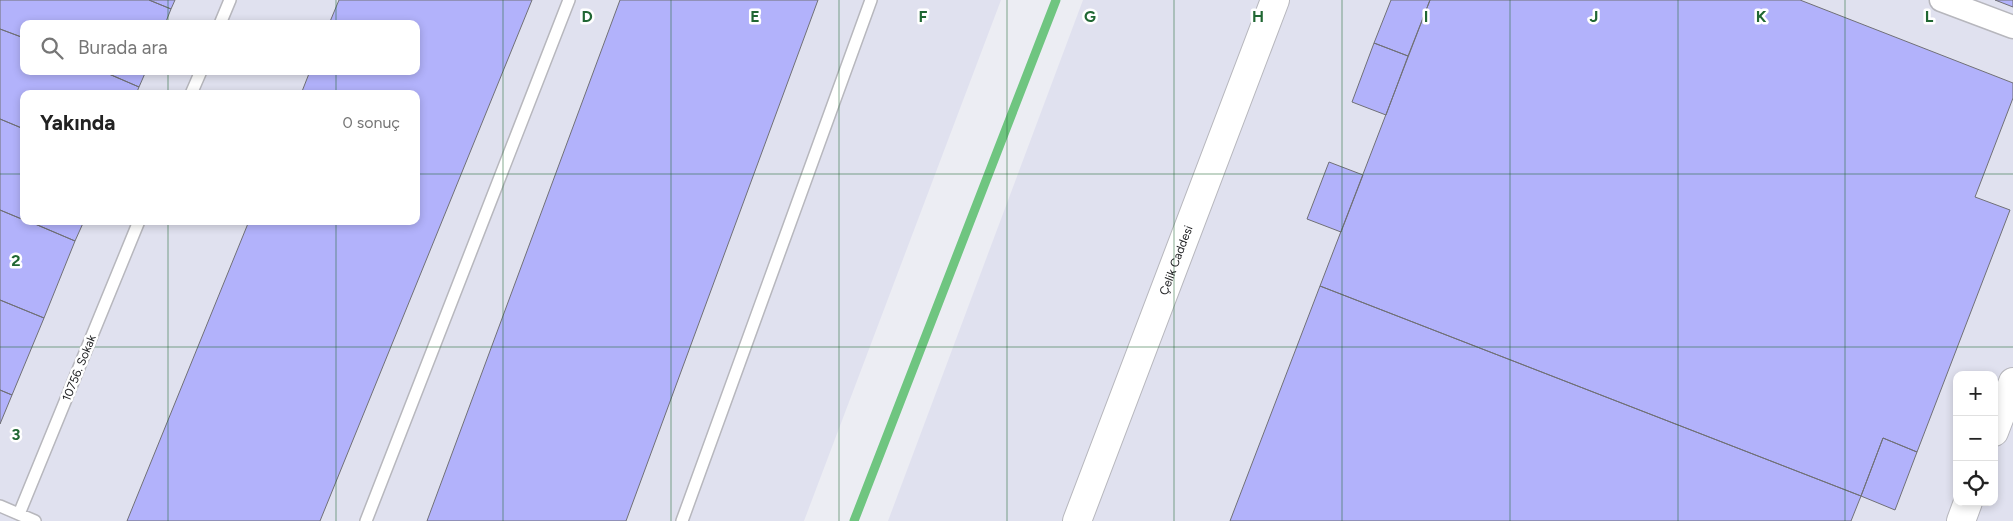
<!DOCTYPE html>
<html lang="tr">
<head>
<meta charset="utf-8">
<style>
	:root { --surface:#fff; --page:#f2f2f2; --text:#222; --muted:#767676; --line:#e0e0e0 }
	body { margin:0; font-family:Figtree,sans-serif; background:var(--page); color:var(--text) }
	.controls { position:absolute; right:15px; bottom:15px; display:grid; overflow:hidden; border-radius:10px; box-shadow:0 2px 8px #0003 }
	.controls button { width:45px; height:45px; display:grid; place-items:center; padding:0; border:0; border-bottom:1px solid var(--line); background:var(--surface); color:var(--text); font:25px sans-serif }
	.list { margin:0; padding:0; list-style:none }
	h2 { display:flex; justify-content:space-between; align-items:center; height:65px; margin:0; padding:0 20px; font-size:21px }
	h2 small { font-size:16px; font-weight:400; color:var(--muted) }
	.icon { flex:none; width:28px; height:28px; fill:none; stroke:currentColor; stroke-width:2; stroke-linecap:round; stroke-linejoin:round }
	.map { position:relative; flex:none; width:2013px; height:521px; overflow:hidden }
	.search { position:absolute; background:var(--surface); box-shadow:0 2px 8px #0003; left:20px; top:20px; width:400px; height:55px; display:flex; align-items:center; gap:12px; box-sizing:border-box; padding:0 18px; border-radius:10px; color:var(--muted); font-size:19px }
	.panel { position:absolute; background:var(--surface); box-shadow:0 2px 8px #0003; left:20px; top:90px; width:400px; height:135px; border-radius:10px }
	.map>svg:first-child { display:block }
	.built { fill:#e0e1ef; fill-rule:evenodd }
	.lines { fill:none; stroke-linecap:round; stroke-linejoin:round }
	.stream { stroke:#6fc580; stroke-width:9 }
	.building { fill:#b2b2fb; stroke:#707076 }
	.service-casing { stroke:#b7b7bd; stroke-width:14 }
	.minor-casing { stroke:#b7b7bd; stroke-width:25 }
	.tertiary-casing { stroke:#b7b7bd; stroke-width:30 }
	.secondary-casing { stroke:#b7b7bd; stroke-width:30 }
	.service { stroke:#fff; stroke-width:11 }
	.minor { stroke:#fff; stroke-width:22 }
	.tertiary { stroke:#fff; stroke-width:28 }
	.secondary { stroke:#fff; stroke-width:28 }
	.grid { fill:none; stroke:#206733; stroke-width:1; stroke-opacity:0.55 }
	.labels { text-anchor:middle; dominant-baseline:central; stroke-width:5; stroke-linejoin:round; paint-order:stroke }
	.street-label { font-size:12px; fill:#212224; stroke:#fff }
	.grid-label { font-size:16px; text-anchor:middle; font-weight:bold; fill:#206733; stroke:#fff; stroke-width:5; stroke-linejoin:round; paint-order:stroke }
</style>
</head>
<body>
<div class="map">
<svg width="2013" height="521" viewBox="0 0 2013 521">
	<rect width="100%" height="100%" fill="#ecedf3"/>
	<path class="built" d="M0,0H1001L804,521H0ZM24,24H416V71H24ZM24,94H416V221H24Z
		M1083,0H2013V521H888ZM1957,375H1994V502H1957Z"/>
	<g class="lines">
		<path class="stream" d="M854,521L1056,0"/>
	</g>
	<path class="building" d="M0,0H149L171,9L165,24H24V38L0,29Z
		M149,0H175L171,9Z
		M339,0H532L320,521H127L249,221H416V94H301L310,71H416V24H329Z
		M620,0H818L626,521H427Z
		M1391,0H1430L1408,56L1374,43Z
		M1430,0H1800L2013,83V98L1975,197L2010,210L1917,452L1883,438L1861,496L1320,286Z
		M1995,0H2013V7Z
		M0,29L24,38V71H102L139,87L136,94H24V129L0,119Z
		M1374,43L1408,56L1386,115L1352,102Z
		M102,71H146L139,87Z
		M0,119L24,129V220L0,210Z
		M1329,162L1363,175L1341,232L1307,219Z
		M0,210L24,220V221H28L75,241L44,318L0,300Z
		M28,221H84L75,241Z
		M1320,286L1861,496L1851,521H1230Z
		M0,300L44,318L12,395L0,390Z
		M0,390L12,395L0,424Z
		M1883,438L1917,452L1895,510L1861,496Z"/>
	<g class="lines">
		<g class="service-casing">
			<path id="service" d="M220,24L230,0
				M191,94L201,71
				M0,506L35,521
				M19,514L139,221
				M366,521L569,0
				M682,521L871,0"/>
		</g>
		<g class="minor-casing">
			<path id="minor" d="M1941,0L2013,27"/>
		</g>
		<g class="tertiary-casing">
			<g id="tertiary">
				<path id="s1" d="M1077,521L1275,0"/>
			</g>
		</g>
		<g class="secondary-casing">
			<path id="secondary" d="M1994,432L2013,382
				M1961,521L1968,502"/>
		</g>
		<use href="#service" class="service"/>
		<use href="#minor" class="minor"/>
		<use href="#tertiary" class="tertiary"/>
		<use href="#secondary" class="secondary"/>
	</g>
	<path class="grid" d="M168,0V24M336,0V24M503,0V521M671,0V521M839,0V521M1007,0V521M1174,0V521M1342,0V521M1510,0V521M1678,0V521M1845,0V521M168,71V94M336,71V94M0,174H24M416,174H2013M168,221V521M336,221V521M0,347H2013"/>
	<g class="labels">
		<g class="street-label">
			<text stroke="none"><textPath href="#s1" startOffset="279">Çelik Caddesi</textPath></text>
			<text transform="translate(79 368) rotate(-68)">10756. Sokak</text>
		</g>
	</g>
	<g class="grid-label">
		<text x="587" y="22">D</text>
		<text x="755" y="22">E</text>
		<text x="923" y="22">F</text>
		<text x="1090" y="22">G</text>
		<text x="1258" y="22">H</text>
		<text x="1426" y="22">I</text>
		<text x="1594" y="22">J</text>
		<text x="1761" y="22">K</text>
		<text x="1929" y="22">L</text>
		<text x="16" y="266">2</text>
		<text x="16" y="440">3</text>
	</g>
</svg>
<div class="controls">
<button>+</button>
<button>−</button>
<button><svg class="icon" aria-label="locate" viewBox="0 0 24 24"><circle cx="12" cy="12" r="6"/><path d="M12 2v4M12 18v4M2 12h4M18 12h4"/></svg></button>
</div>
<div class="search"><svg class="icon" aria-label="search" viewBox="0 0 24 24"><circle cx="10" cy="10" r="6"/><path d="M15 15l6 6"/></svg>Burada ara</div>
<section class="panel">
<h2>Yakında<small>0 sonuç</small></h2>
<ul class="list">
</ul>
</section>
</div>
</body>
</html>
